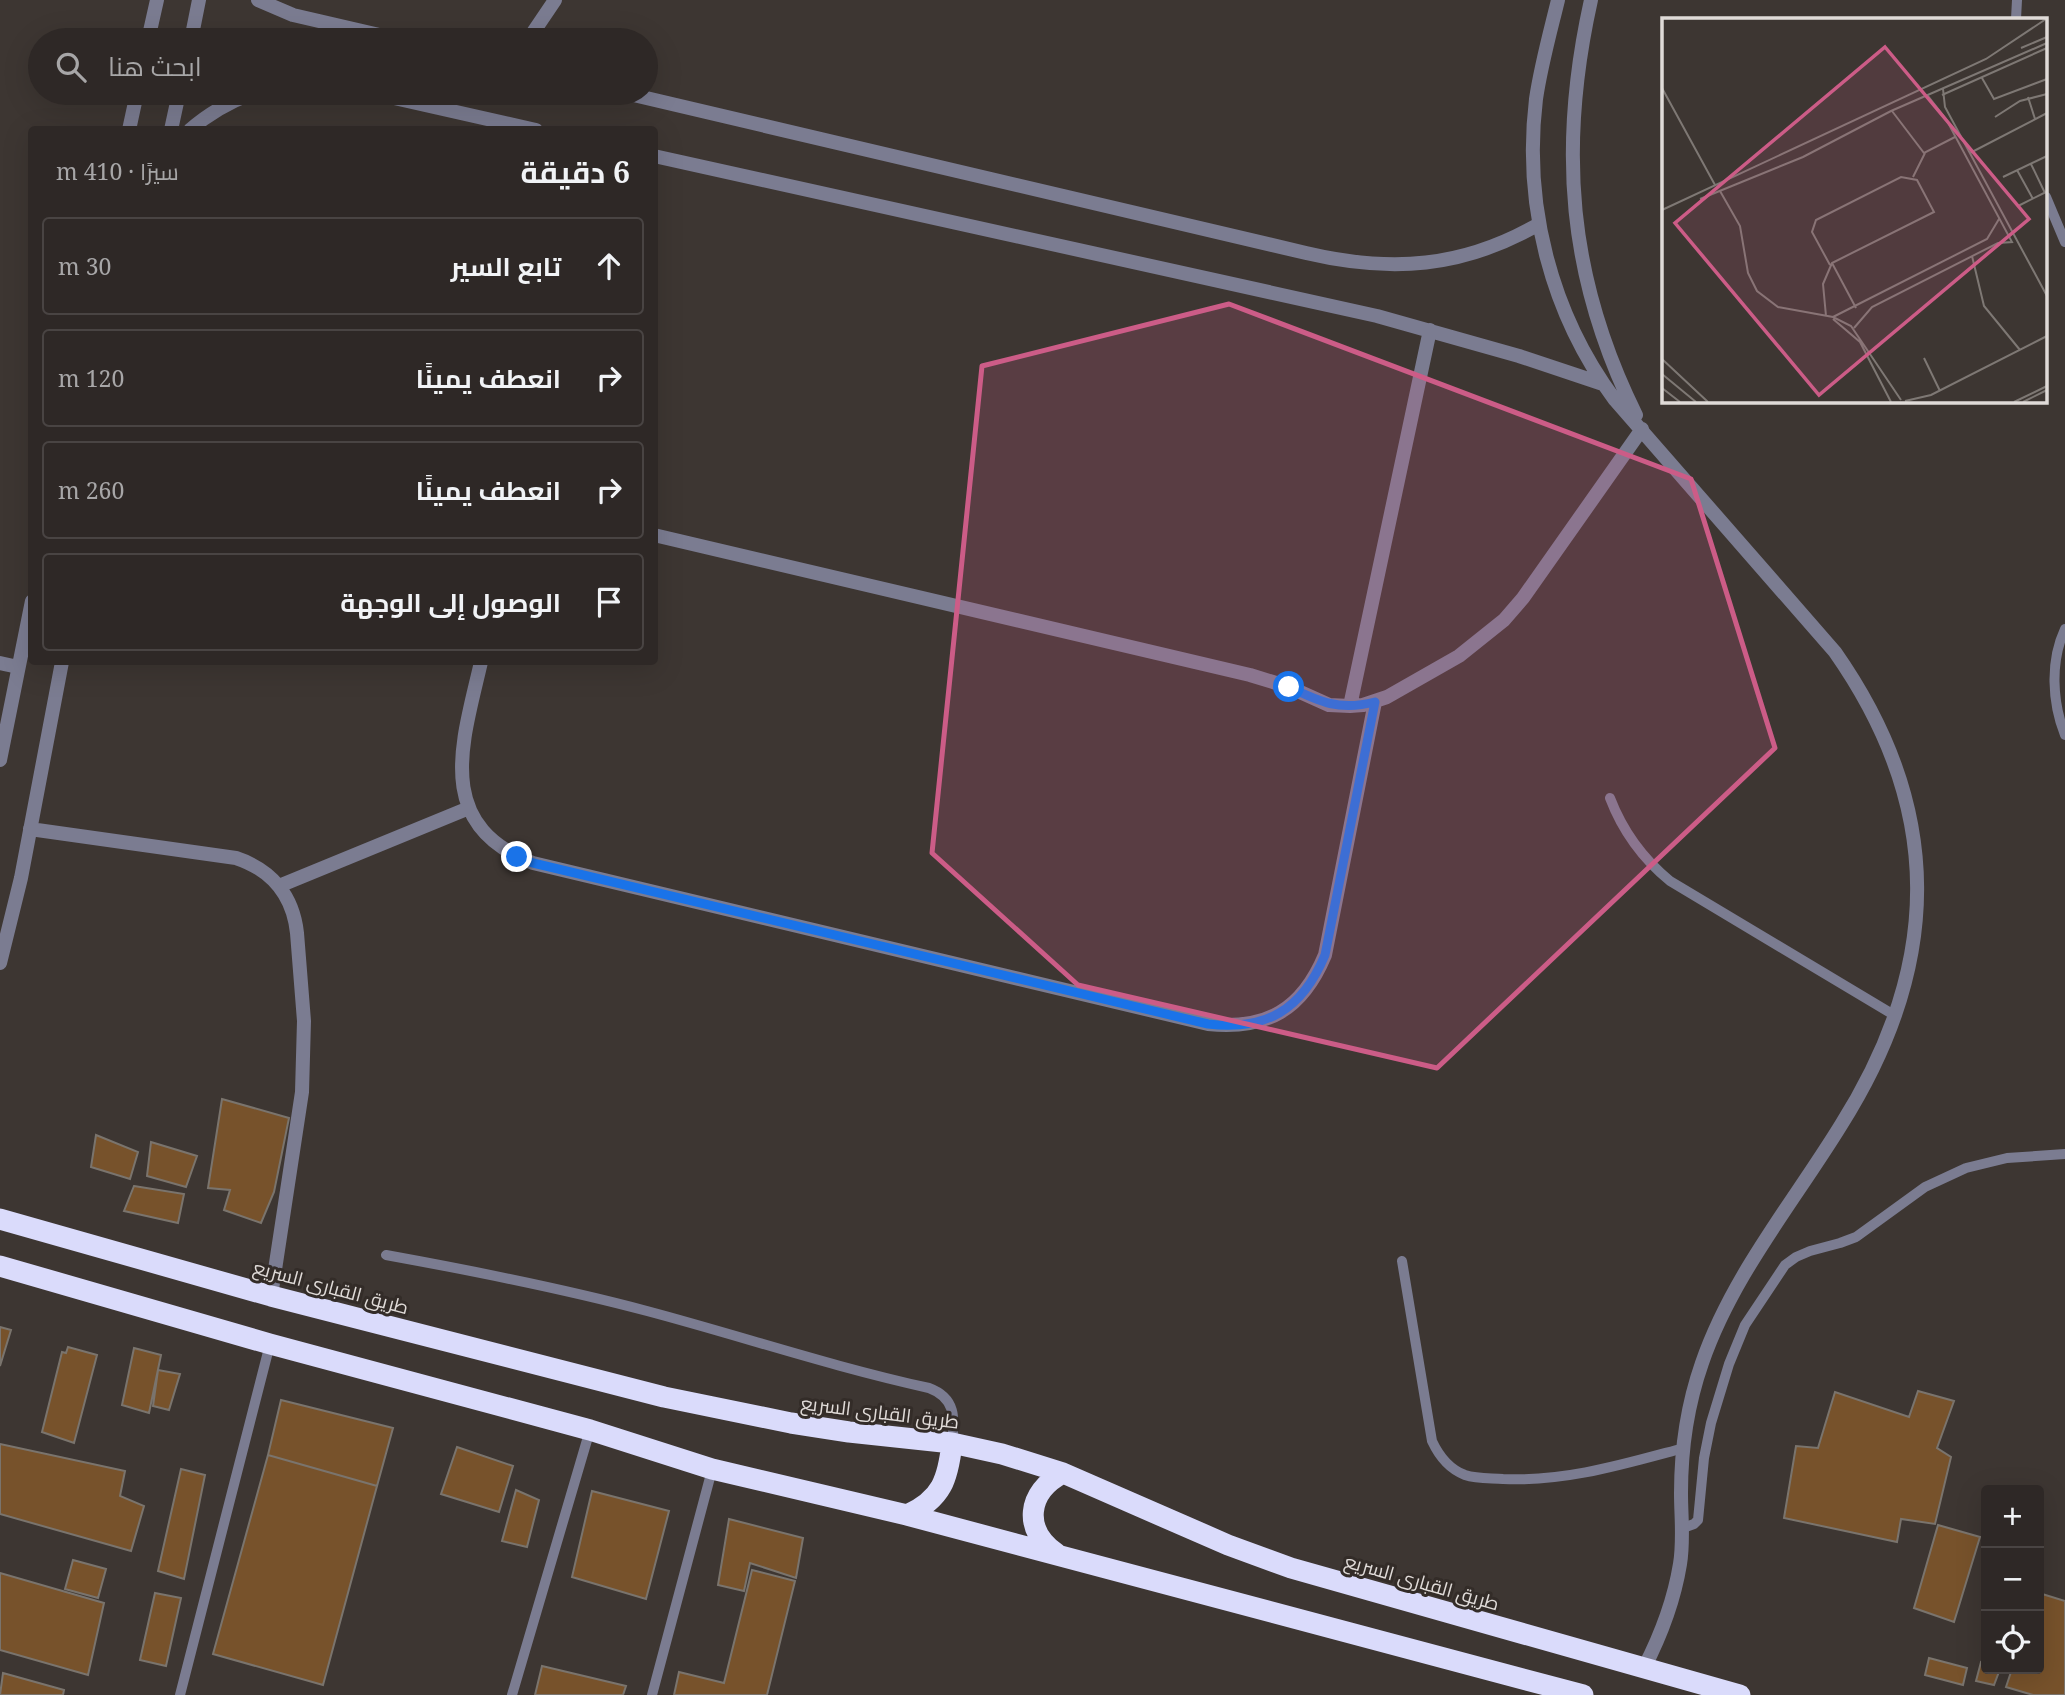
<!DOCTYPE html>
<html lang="ar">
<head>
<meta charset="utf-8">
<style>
	:root { --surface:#2e2826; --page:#36302e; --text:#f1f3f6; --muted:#a7a6a7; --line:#494443 }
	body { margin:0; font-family:"Noto Serif",Cairo,serif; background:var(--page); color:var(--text); direction:rtl }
	.controls { position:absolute; right:21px; bottom:21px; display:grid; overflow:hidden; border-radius:7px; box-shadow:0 7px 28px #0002 }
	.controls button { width:63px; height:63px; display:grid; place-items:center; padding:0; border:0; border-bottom:2px solid var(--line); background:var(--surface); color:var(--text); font:35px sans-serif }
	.stop { position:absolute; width:21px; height:21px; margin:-16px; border:5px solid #1a73e8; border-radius:50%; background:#fff }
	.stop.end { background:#1a73e8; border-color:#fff; box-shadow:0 2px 7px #0008 }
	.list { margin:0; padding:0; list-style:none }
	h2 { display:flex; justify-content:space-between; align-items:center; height:91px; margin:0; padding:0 28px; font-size:30px }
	h2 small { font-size:23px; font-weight:400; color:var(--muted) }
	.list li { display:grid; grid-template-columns:46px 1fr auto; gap:21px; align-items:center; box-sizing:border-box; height:98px; margin:0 14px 14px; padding:0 14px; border:2px solid var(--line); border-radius:7px }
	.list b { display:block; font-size:26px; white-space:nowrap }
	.list em { font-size:23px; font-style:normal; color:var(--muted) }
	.icon { flex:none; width:38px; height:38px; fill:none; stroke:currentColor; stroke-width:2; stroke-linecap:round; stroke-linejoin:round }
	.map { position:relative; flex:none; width:2065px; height:1695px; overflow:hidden; direction:ltr }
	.search { position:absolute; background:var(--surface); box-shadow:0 7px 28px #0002; left:28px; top:28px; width:630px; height:77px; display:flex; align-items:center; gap:18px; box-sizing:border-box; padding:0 24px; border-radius:38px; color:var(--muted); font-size:26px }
	.panel { position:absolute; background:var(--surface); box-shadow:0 7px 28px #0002; left:28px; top:126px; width:630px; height:539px; border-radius:7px; direction:rtl }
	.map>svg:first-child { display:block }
	.building { fill:#77522b; stroke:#7a746d; stroke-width:2 }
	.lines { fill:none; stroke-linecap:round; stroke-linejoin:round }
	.lane { stroke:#7b7c91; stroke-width:10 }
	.street { stroke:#7b7c91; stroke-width:14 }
	.highway { stroke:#dadbfb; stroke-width:21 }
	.route { stroke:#1a73e8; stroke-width:9 }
	.marked { fill:#cc5c87; fill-opacity:0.2; stroke:#cc5c87; stroke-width:5; stroke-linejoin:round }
	.labels { text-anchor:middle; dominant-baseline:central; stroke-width:6; stroke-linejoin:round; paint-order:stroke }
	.street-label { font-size:19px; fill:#e0dbd8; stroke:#332c28 }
	.inset-road { fill:none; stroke:#7e7874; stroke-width:2 }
	.view { fill:#cc5c87; fill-opacity:0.15; stroke:#cc5c87; stroke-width:3.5 }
	.inset-edge { fill:none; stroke:#e0dbd8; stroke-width:3.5 }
</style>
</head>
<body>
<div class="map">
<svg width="2065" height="1695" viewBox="0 0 2065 1695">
	<rect width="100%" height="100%" fill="#3d3632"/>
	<path class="building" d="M222,1099L289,1118L274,1192L261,1223L224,1210L230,1190L208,1188Z
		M96,1135L138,1152L130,1179L91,1167Z
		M151,1142L197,1156L186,1187L147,1176Z
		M134,1186L184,1194L178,1223L124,1211Z
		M0,1327L11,1330L0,1366Z
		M68,1347L97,1355L74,1443L42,1432L62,1352L66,1353Z
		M134,1348L161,1355L149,1413L122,1405Z
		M158,1370L180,1374L169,1410L153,1406Z
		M1918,1391L1954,1401L1937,1448L1951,1457L1935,1524L1901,1519L1897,1542L1784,1518L1796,1446L1818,1448L1835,1392L1909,1417Z
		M281,1400L393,1428L377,1486L268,1455Z
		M0,1444L125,1471L120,1496L144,1506L131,1551L0,1514Z
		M457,1447L513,1466L499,1512L441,1494Z
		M268,1455L377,1486L323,1685L213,1654Z
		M181,1469L205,1475L184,1579L158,1571Z
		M516,1490L539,1500L527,1547L502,1541Z
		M592,1491L669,1511L646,1599L572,1577Z
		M729,1519L803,1538L796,1578L750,1563L744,1591L718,1585Z
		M1938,1525L1980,1537L1954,1622L1914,1608Z
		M73,1560L106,1569L98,1598L65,1589Z
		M752,1570L795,1581L767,1695H674L679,1672L724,1683Z
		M0,1573L104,1603L88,1675L0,1650Z
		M155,1593L181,1598L166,1666L140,1660Z
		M2039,1593L2065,1601V1695H2033L2006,1687L2012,1669H2039Z
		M1929,1658L1967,1668L1963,1685L1925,1675Z
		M1981,1662L1986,1664V1669H2000L1994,1685L1976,1681Z
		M542,1666L626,1686L623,1695H535Z
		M3,1673L64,1690L63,1695H0Z"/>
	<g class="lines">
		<path class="lane" d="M2016,19L2017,0
			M2046,197L2065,242
			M2065,629C2050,661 2052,702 2065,735
			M1610,798C1623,832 1642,858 1670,881L1894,1015
			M386,1255C474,1271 561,1288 647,1311C741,1336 833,1367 929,1388C956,1398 955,1418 952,1443
			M1402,1261L1432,1441C1439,1456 1449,1469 1465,1475C1477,1479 1490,1478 1503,1479C1566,1482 1624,1464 1684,1448
			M1683,1528L1694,1524L1698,1520L1704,1458L1711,1423L1729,1364L1745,1325L1785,1265L1796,1257L1810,1251L1840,1243L1856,1237L1925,1187L1966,1168L2007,1158L2065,1154
			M180,1695L270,1344
			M512,1695L590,1430
			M652,1695L712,1470"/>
		<path class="street" d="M258,0L293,15L401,40
			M1558,0C1550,33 1541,65 1536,99C1523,205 1551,314 1615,400L1835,652C1945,809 1942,965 1841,1125C1793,1203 1732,1276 1702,1363C1688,1403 1681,1449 1681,1493C1681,1517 1684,1540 1680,1564C1674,1601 1661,1635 1644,1668
			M1591,0C1558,148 1568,278 1636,415
			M148,40L157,0
			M191,40L199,0
			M528,40L555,0
			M372,93L536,130
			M625,93L1306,253C1391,273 1463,268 1539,224
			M129,130L137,93
			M171,130L179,93
			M190,130C209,113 229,102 253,93
			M654,156L1377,316L1519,356L1603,384
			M654,535L1250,675L1289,687L1329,705L1350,706L1363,705L1387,697L1459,656L1504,620L1523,598L1642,429
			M481,662C463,741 432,825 533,863L1208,1024C1267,1030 1302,1010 1325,955L1375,702
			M0,663L18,667
			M1350,706L1430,330
			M0,760L32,601
			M30,829L236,858C272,870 293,896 297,933L304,1021L302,1092L271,1296
			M279,886L469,808
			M0,963L21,878L62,662"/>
		<path class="highway" d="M0,1219L271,1296L664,1397L791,1423L849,1432L952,1443L1002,1454L1063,1473L1228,1545L1291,1568L1740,1695
			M0,1266L270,1344L590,1430L712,1469L907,1515L1583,1695
			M907,1515C942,1499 948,1479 952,1443
			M1057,1554C1022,1530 1027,1492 1063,1473"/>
	</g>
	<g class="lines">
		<path class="route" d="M517,857L533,863L1208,1024C1266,1031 1302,1010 1325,955L1375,702C1339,711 1320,702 1289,687"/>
	</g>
	<path class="marked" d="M1229,304L1691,479L1775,748L1437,1068L1078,985L932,853L982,366Z"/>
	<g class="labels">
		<g class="street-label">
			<text transform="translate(331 1287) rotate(15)">طريق القبارى السريع</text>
			<text transform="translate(880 1412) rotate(7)">طريق القبارى السريع</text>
			<text transform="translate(1422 1582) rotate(16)">طريق القبارى السريع</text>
		</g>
	</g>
	<g transform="translate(1662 18)">
		<rect width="385" height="385" fill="#3d3632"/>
		<path class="inset-road" d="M359,30L385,19M320,60L332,81L385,61M0,70L53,167M281,71L283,89L385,278M280,77L385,30M366,79L373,101M230,93L262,135L293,119M333,99L358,83L385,76M308,135L385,95M369,146L383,175M355,152L371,181M251,159L263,135M341,159L385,138M58,173L78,208L86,255L95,273L116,289L171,299L189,308L239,382M38,181L141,139L229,93L385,25M356,188L384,174M0,192L324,41L384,1M310,238L322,288L358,332M170,245L194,290M164,298L161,266L170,245L272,194L255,162L239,159L154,202L150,214L168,247M171,299L325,221L337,201M171,301L198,324L229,384M192,310L210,289L336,225L350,224L284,101L266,78M262,340L278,373M0,341L46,384M0,356L34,384M0,370L18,384M243,383L269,377L385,318M352,384L385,368M361,384L385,372"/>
		<path class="view" d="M223,29L367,201L157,377L13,205Z"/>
		<rect width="385" height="385" class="inset-edge"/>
	</g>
</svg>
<div class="controls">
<button>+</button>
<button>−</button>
<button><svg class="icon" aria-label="locate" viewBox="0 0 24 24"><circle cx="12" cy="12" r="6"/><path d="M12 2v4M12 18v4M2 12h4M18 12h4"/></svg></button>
</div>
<div class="stop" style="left:1289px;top:687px"></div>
<div class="stop end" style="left:517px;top:857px"></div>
<div class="search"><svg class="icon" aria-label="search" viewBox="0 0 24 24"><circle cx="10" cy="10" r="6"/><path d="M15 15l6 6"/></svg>ابحث هنا</div>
<section class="panel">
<h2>6 دقيقة<small>سيرًا · 410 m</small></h2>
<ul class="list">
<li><svg class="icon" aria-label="ahead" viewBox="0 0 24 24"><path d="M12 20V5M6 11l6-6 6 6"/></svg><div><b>تابع السير</b></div><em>30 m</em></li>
<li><svg class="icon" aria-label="right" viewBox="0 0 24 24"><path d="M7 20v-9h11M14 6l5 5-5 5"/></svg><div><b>انعطف يمينًا</b></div><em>120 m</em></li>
<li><svg class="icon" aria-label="right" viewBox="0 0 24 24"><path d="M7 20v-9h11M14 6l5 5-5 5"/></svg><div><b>انعطف يمينًا</b></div><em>260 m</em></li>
<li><svg class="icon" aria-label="arrive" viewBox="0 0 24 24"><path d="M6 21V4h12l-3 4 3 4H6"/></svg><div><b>الوصول إلى الوجهة</b></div></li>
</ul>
</section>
</div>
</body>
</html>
